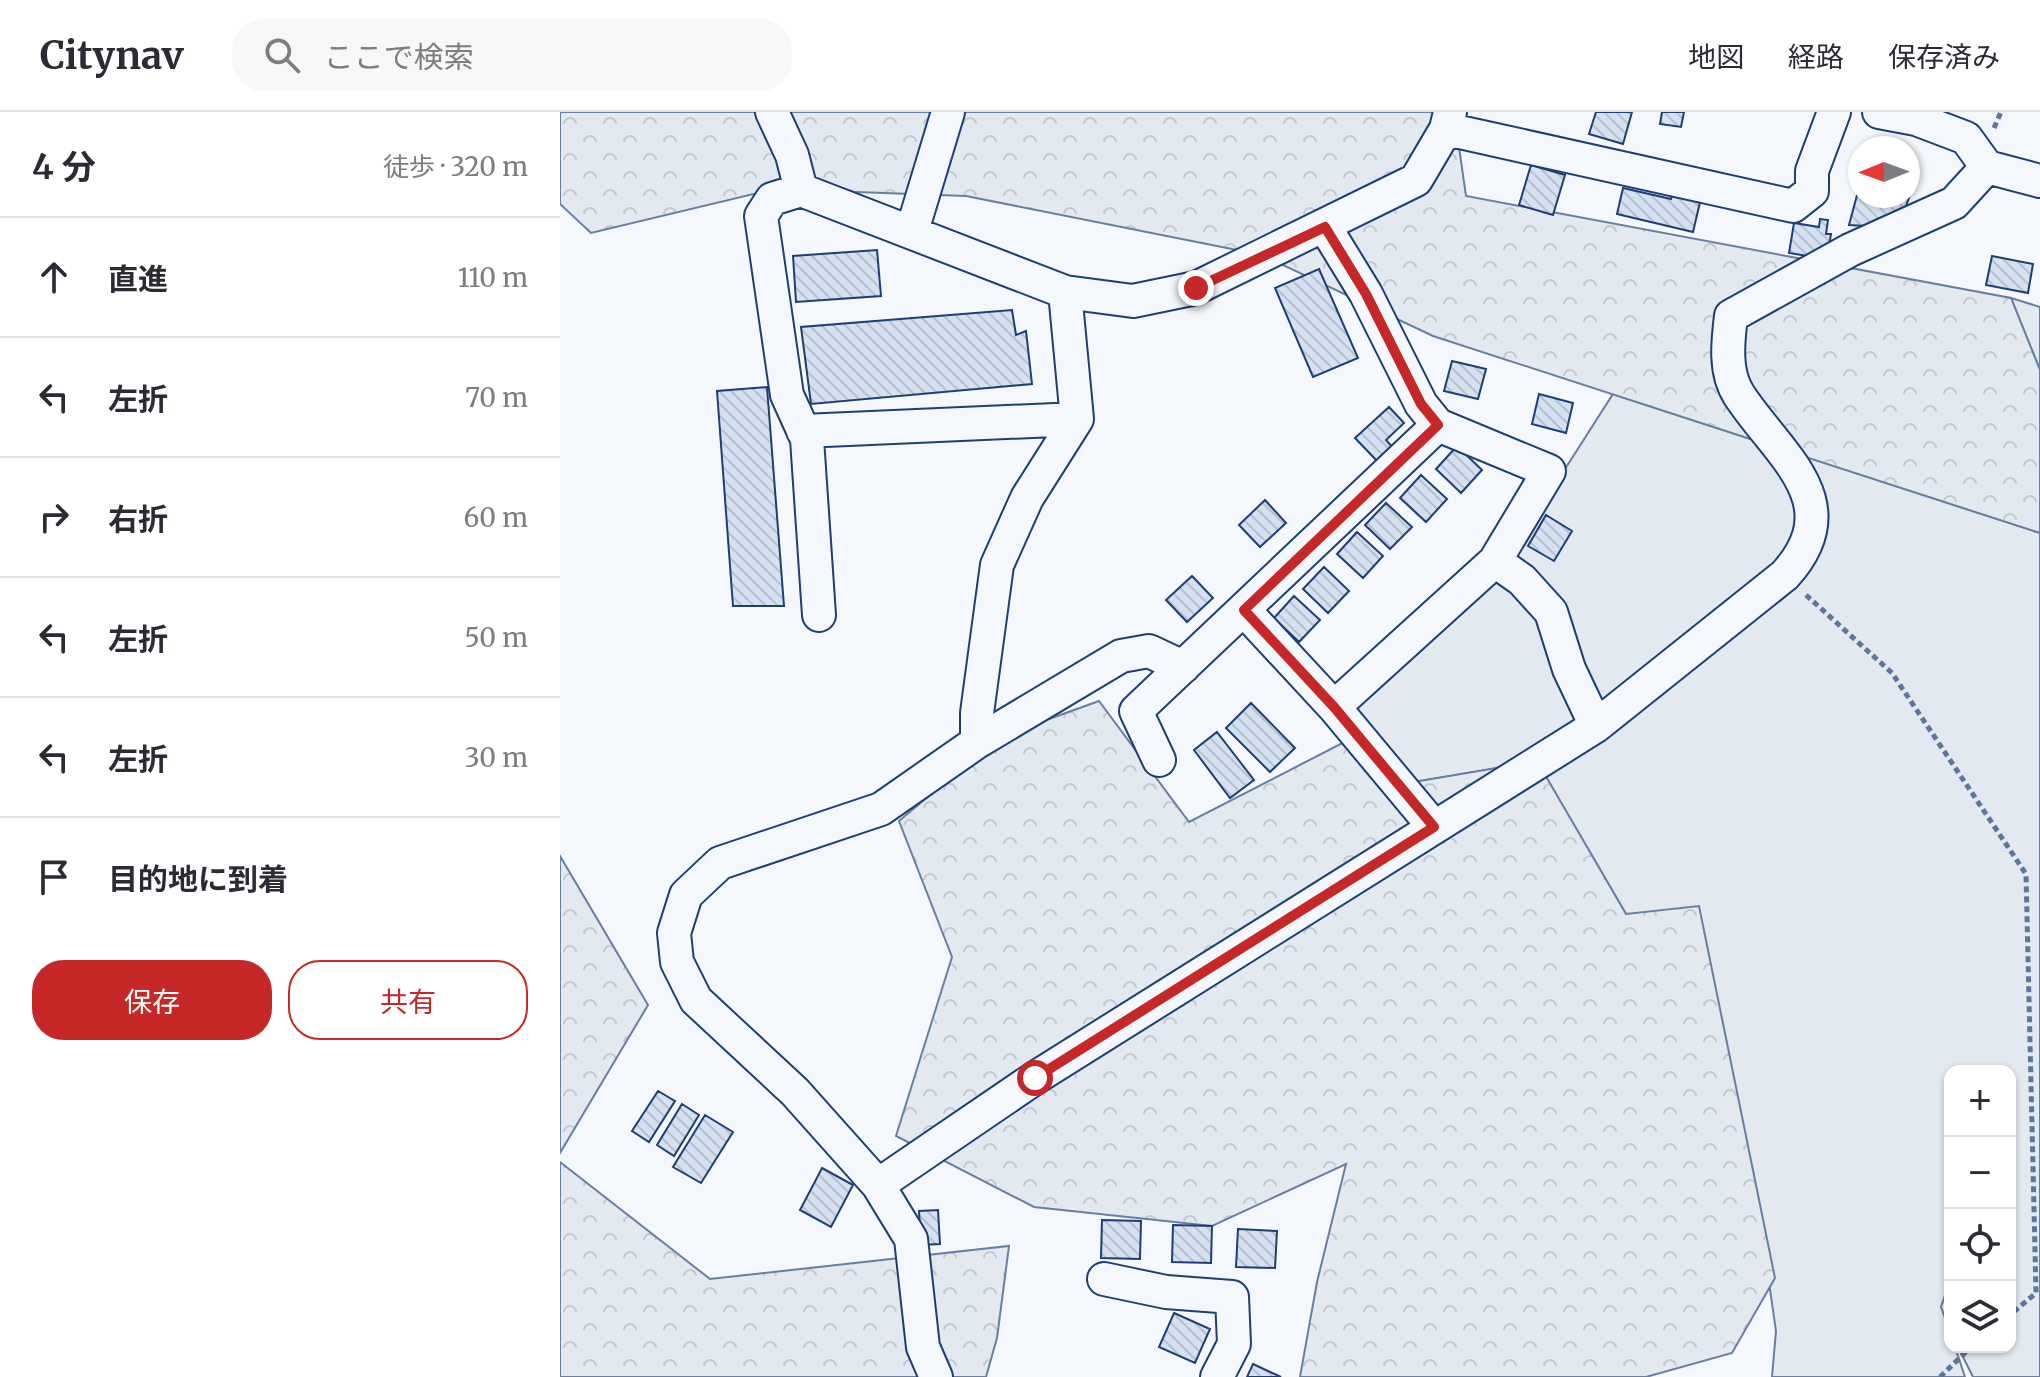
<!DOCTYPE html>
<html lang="ja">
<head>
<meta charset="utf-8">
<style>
	:root { --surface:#fff; --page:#f7f7f7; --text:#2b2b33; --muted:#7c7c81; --line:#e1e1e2; --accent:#c62828 }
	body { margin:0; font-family:Merriweather,"Noto Sans JP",serif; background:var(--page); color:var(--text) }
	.controls { position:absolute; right:24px; bottom:24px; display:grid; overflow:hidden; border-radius:16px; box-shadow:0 2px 6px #0004 }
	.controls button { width:72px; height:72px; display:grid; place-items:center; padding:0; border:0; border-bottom:2px solid var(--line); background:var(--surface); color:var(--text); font:40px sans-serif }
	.compass { position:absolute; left:1288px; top:24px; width:72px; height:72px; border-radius:50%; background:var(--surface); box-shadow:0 2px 6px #0004; rotate:269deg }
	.stop { position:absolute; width:24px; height:24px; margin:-18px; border:6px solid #c62828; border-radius:50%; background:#fff }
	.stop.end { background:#c62828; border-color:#fff; box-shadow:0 2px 8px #0008 }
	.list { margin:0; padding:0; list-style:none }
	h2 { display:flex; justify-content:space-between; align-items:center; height:104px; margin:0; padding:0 32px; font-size:34px }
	h2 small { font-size:26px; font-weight:400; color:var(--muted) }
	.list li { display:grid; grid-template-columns:52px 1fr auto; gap:24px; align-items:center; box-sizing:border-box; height:120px; padding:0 32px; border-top:2px solid var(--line) }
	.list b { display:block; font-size:30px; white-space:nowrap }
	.list em { font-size:26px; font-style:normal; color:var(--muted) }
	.actions { display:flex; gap:16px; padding:24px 32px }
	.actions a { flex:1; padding:18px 0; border:2px solid var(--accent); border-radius:32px; text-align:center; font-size:28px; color:var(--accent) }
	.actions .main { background:var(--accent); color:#fff }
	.icon { flex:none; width:44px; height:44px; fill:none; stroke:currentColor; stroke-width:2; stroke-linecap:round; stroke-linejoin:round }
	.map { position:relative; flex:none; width:1480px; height:1265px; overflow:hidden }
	header { display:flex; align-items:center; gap:48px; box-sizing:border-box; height:112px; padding:0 40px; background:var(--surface); border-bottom:2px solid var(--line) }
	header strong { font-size:38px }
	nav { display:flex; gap:44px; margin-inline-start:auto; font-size:28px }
	.search { width:560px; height:72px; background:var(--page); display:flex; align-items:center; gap:20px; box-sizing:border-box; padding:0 28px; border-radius:32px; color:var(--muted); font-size:30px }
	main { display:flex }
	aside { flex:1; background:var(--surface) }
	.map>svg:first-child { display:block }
	.grass { fill:#e3e9f0; stroke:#687fa3; stroke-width:2 }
	.forest { fill:url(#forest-crowns); stroke:#687fa3; stroke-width:2 }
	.building { fill:url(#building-back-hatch); stroke:#1d3f73; stroke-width:2 }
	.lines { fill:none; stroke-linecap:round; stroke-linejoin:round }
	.minor-casing { stroke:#1d3f73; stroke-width:36 }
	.path { stroke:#5e769c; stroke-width:5; stroke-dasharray:6 4; stroke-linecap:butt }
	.minor { stroke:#f4f7fb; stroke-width:32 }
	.route { stroke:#c62828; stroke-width:10 }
</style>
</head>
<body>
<header>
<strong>Citynav</strong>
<div class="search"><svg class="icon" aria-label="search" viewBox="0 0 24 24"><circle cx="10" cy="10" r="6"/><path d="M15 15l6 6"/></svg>ここで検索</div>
<nav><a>地図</a><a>経路</a><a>保存済み</a></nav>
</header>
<main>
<aside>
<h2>4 分<small>徒歩 · 320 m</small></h2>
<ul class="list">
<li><svg class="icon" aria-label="ahead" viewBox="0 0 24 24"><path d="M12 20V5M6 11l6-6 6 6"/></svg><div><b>直進</b></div><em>110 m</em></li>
<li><svg class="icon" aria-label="left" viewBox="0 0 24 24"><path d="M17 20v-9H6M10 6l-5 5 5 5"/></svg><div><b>左折</b></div><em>70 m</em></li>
<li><svg class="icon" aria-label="right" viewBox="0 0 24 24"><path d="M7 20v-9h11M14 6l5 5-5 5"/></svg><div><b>右折</b></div><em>60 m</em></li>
<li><svg class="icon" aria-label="left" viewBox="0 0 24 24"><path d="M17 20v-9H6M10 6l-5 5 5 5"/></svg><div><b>左折</b></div><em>50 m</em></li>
<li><svg class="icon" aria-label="left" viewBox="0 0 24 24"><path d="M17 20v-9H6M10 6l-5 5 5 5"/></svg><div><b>左折</b></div><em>30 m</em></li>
<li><svg class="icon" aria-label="arrive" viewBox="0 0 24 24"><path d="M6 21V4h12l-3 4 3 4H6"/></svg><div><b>目的地に到着</b></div></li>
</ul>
<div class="actions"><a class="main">保存</a><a>共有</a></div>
</aside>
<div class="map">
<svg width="1480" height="1265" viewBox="0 0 1480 1265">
	<defs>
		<pattern id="forest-crowns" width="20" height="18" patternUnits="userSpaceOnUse" patternTransform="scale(2)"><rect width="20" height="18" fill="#e3e9f0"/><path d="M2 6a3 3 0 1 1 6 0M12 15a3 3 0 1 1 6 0" fill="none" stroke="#c2c9d1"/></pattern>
		<pattern id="building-back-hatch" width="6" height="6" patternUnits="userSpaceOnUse" patternTransform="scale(2)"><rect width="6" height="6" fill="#d5e0f0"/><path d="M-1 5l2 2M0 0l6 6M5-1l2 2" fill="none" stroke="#b6c1d1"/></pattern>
	</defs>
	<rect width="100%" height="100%" fill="#f4f7fb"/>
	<path class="grass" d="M1451,186L1480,195V258Z
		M1053,282L1480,421V1265H1413L1398,1235H1450V959H1390V1169L1381,1195L1387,1211L1390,1202V1235H1395L1405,1265H1212L1216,1219L1193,1059L1066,802L977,650L854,670L790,598L934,468Z"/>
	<path class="forest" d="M0,0H894L906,84L1451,186L1480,258V421L873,224L702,143L406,84L214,77L31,121L0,92Z
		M539,589L629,710L798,623L854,670L977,649L1066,802L1139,794L1215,1166L1172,1241L1086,1265H740L757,1170L786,1052L652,1114L474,1095L336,1024L392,845L339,709L439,625Z
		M0,744L88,893L0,1041Z
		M0,1050L150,1167L449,1134L437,1226L426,1265H0Z"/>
	<path class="building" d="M1036,0H1072L1063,32L1029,22Z
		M1102,0H1124L1121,15L1100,12Z
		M971,53L1005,63L993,103L959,93Z
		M1348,68L1355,69L1346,94L1321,115L1289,113L1300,72V84H1348Z
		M1063,76L1111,87L1113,80L1141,86L1133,120L1057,102Z
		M1260,107L1268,108L1266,122H1271L1267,147L1229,141L1234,111L1259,115Z
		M317,138L321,184L236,190L233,144Z
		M1432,144L1473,152L1468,181L1426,173Z
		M759,157L798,246L753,265L715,176Z
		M452,198L456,223L466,219L472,272L251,292L241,215Z
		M892,249L926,257L918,287L884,279Z
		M207,275L224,494H173L157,279Z
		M979,282L1013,291L1006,321L972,312Z
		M829,295L844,311L826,328L834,337L819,351L795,326Z
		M897,334L922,358L901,381L876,357Z
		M861,363L887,387L866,410L840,386Z
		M705,388L726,411L700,435L679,413Z
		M826,391L852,415L830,437L805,413Z
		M986,403L1012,419L994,449L968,434Z
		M797,420L823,444L803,466L777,442Z
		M764,455L789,479L768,501L743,477Z
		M632,464L653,486L627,510L606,488Z
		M734,484L760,508L739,530L714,506Z
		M691,591L735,636L710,660L666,616Z
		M657,620L694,668L670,686L634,638Z
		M98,979L115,989L89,1030L72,1019Z
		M122,992L139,1003L114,1044L97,1033Z
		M145,1003L173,1020L141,1071L113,1055Z
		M262,1056L293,1073L271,1115L240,1098Z
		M378,1098L380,1132L361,1133L359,1099Z
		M542,1108L581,1109L580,1147L541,1146Z
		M613,1113L652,1114L651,1151L612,1150Z
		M678,1117L717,1119L715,1156L676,1155Z
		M614,1201L650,1217L635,1251L599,1235Z
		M693,1252L721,1265H687Z"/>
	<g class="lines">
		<g class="minor-casing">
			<path id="minor" d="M212,0L232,43L241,78
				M1319,0L1356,7L1406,26L1427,55L1480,69
				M886,17L1233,94L1252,79V59L1274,0
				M765,115L806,182L861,292L878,313L989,359L935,449L774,595L874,715
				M352,119L388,0
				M243,319L517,307
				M935,449L962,468L991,500L1009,557L1036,614
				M684,498L774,595
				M259,503L247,327L227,283L201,104L212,87L241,78L505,180
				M417,630L561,544L589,539L623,555
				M599,648L576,599L878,313
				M318,1073L475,966L1036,614L1225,463C1291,390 1218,343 1179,283C1164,260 1168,229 1171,204L1290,138L1394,91L1427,55
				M544,1167L606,1180L672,1185L674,1232L657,1265
				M376,1265L363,1235L351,1127L318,1073L235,980L136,888L117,850L114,821L126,783L160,751L321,697L417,630V601L437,453L467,386L517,307L505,180L573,189L636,176L856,68L886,17L890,0"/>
		</g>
		<path class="path" d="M1434,16L1441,0
			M1246,483L1332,561L1466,762L1476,1181L1450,1203
			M1380,1265L1411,1235"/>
		<use href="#minor" class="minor"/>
	</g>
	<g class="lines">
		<path class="route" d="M475,966L874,715L774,595L684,498L878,313L861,292L806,182L765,115L636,176"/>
	</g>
</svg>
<div class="controls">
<button>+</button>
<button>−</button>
<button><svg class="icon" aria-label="locate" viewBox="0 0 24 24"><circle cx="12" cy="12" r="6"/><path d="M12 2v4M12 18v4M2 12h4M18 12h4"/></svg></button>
<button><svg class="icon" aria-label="layers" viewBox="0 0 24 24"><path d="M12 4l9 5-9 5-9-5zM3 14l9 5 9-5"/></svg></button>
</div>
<svg class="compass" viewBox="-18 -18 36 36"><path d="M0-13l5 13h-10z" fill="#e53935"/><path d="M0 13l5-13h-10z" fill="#7c7c81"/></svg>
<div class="stop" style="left:475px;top:966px"></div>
<div class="stop end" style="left:636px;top:176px"></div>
</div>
</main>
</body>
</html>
